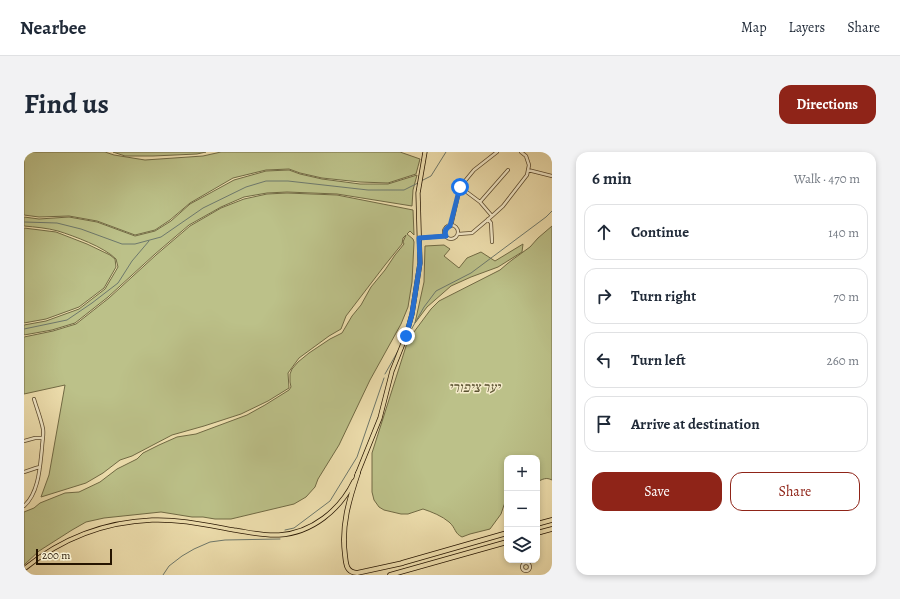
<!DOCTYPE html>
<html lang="en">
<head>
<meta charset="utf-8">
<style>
	:root { --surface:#fff; --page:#f2f2f3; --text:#1f2937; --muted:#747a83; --line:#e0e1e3; --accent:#8f2418 }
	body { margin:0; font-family:Alegreya,"Frank Ruhl Libre",serif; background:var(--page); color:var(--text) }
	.controls { position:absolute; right:12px; bottom:12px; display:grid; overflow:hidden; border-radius:8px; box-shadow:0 2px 6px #0003 }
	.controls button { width:36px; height:36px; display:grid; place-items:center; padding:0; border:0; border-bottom:1px solid var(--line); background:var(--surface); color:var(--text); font:20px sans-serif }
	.scale { position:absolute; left:12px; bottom:10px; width:76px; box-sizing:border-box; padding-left:4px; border:2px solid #251400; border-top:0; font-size:11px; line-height:14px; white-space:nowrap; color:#251400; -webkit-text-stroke:3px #f5ebcb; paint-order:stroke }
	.stop { position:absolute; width:12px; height:12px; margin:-9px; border:3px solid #1a73e8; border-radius:50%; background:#fff }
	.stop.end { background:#1a73e8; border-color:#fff; box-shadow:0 1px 4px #0008 }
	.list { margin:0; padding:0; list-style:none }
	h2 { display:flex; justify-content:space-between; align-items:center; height:52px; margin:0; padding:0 16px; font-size:17px }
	h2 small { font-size:13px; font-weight:400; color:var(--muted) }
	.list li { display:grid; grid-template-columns:26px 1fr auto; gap:12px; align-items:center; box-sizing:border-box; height:56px; margin:0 8px 8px; padding:0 8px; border:1px solid var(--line); border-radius:12px }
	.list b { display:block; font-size:15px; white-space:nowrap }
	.list em { font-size:13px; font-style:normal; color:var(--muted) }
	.actions { display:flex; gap:8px; padding:12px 16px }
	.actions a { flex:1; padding:9px 0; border:1px solid var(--accent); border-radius:12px; text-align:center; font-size:14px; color:var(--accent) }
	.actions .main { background:var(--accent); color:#fff }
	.icon { flex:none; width:22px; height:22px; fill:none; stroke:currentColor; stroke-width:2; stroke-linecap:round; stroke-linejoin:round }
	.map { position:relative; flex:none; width:528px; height:423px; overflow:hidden; border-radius:12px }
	header { display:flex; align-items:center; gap:24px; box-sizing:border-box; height:56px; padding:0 20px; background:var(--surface); border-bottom:1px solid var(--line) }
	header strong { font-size:19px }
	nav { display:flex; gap:22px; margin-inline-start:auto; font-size:14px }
	.intro { display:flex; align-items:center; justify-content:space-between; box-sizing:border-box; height:96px; padding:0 24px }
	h1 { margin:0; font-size:28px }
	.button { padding:10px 18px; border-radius:12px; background:var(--accent); color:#fff; font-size:14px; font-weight:700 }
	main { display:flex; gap:24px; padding:0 24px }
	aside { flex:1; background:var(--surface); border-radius:12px; box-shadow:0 2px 6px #0003 }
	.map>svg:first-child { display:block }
	.green { fill:#bcc189; stroke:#706a44 }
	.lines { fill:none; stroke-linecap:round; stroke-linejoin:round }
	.stream { stroke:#6d786c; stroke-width:1 }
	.minor-casing { stroke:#58472c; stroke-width:4 }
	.major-casing { stroke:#251400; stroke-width:5 }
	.highway-casing { stroke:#251400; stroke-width:5.5 }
	.minor { stroke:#f5ebcb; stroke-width:2.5 }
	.major { stroke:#efe0af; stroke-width:3.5 }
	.highway { stroke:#efe0af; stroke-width:4 }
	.route { stroke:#1a73e8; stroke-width:5 }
	.labels { text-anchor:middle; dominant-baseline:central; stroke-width:3; stroke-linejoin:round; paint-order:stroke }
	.park-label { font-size:14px; font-style:italic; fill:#5a5130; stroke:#f5ebcb }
</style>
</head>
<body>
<header>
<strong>Nearbee</strong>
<nav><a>Map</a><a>Layers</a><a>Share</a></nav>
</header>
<div class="intro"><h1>Find us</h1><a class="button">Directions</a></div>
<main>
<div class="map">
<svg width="528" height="423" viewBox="0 0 528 423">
	<rect width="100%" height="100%" fill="#efe0af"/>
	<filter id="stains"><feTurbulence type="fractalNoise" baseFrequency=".005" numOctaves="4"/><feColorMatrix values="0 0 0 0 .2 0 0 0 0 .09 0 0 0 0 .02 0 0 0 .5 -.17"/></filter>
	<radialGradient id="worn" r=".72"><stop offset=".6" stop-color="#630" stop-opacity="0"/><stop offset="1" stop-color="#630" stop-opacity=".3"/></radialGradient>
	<path class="green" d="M0,0H81L90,3L121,8L179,4L197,0H376L396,7L392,22L364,31L336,30L298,26L276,21L265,17L242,18L209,26L166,51L146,68L131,78L111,83L73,69L45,64L15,65L0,63Z
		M89,0H182L173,2L129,4H101Z
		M265,18L276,22L298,27L336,32H364L393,23L389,38L388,54L313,42L263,40L243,41L220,45L197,55L165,73L131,102L84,145L51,171L28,178L0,183V173L22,169L55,157L81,137L94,115L92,107C80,95 50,84 34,79C23,76 11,75 0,74V65L15,67L45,65L73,70L111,84L131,79L147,69L166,52L210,28L242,19Z
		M263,41L313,43L389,58L390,83L386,79L383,82L389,87L390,90L388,130L384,155L377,172L346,228L315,293L294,327L291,335L282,345L270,352L207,367H191L179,365H168L137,360L80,366L62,370L48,378L15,399L0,413V360L10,356L16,351L41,341L55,340L76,330L93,317L113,307L119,301L135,293L153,285L172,282L223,263L241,253L265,238L267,235L266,230V222L268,217L274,210L285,201L306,187L318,181L328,164L337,153L347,135L361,118L371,103L380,92L379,90L382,83L379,86L378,92L361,113L322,164L317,177L305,184L275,206L264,221L265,236L244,249L217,262L180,274L148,283L108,304L96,308L79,321L62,331L17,345L25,323L41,233L0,242V185L29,179L52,172L85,146L132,103L166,74L197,56L220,47L243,42Z
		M528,74V328C522,325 519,327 513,330V306H483V348L480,353L477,362L466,377L446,382L438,385C430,381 432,376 425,370C418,364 408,360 399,357L384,362H377L360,358L355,355L350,348L348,340V301L384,188L407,157L415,149L476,118L483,112L488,108L506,95L514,86Z
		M0,76L32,80L63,92L86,103L91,107L92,115L80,136L55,155L22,167L0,171Z
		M499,92L498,100L474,115L447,125L427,134L403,155L391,171L400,130L401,94L420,93L426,97L420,104L435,116L443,106L457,100L471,109Z"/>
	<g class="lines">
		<path class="stream" d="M397,29L407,24L422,0
			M0,70L33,71L57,77L98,92H111L137,85L179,56L222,35L242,29H264L344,38H380L394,31
			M0,177L43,168L68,151L94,131L108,109L125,89
			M387,178L400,155L412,139L447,121L522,65L528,59
			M361,222L374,199
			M261,378L270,376L306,349L333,305L360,226
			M139,423L145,414L158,404L170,397L186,390L201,388L256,387"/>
		<g class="minor-casing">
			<path id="minor" d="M504,18L528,24
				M456,50L484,18
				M468,64L456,50L436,35L450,18L473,0
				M464,67L467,71L468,90
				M420 80a7 7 0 1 1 14 0a7 7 0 1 1-14 0Z
				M427,74L436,35
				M434,82L448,81L468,64L479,54L503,23L505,13L502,4L497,0
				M395,86L422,84
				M0,289L11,286H18
				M0,320L12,316L16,315
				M0,354C15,341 16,314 18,296C18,290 20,283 19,277C17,267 13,257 10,247
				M498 415a4 4 0 1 1 8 0a4 4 0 1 1-8 0Z"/>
		</g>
		<g class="major-casing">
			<path id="major" d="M333,323L356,266L368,219L382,184L388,162L396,111L394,41L401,0
				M0,417C38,386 79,370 128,368C156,367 182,373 210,378C224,380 239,384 255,383C288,381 316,358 330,329"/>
		</g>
		<g class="highway-casing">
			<path id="highway" d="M334,321C325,348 317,374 321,403C322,412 322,420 333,421L379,411
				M513,372L528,368
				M513,381L528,377
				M378,411L483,381
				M366,423L483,390"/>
		</g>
		<use href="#minor" class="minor"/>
		<use href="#major" class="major"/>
		<use href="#highway" class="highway"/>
	</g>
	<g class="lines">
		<path class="route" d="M382,184L388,162L396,111L395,86L422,84C420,79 422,76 426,74L436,35"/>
	</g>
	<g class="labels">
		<g class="park-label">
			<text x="450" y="235">יער ציפורי</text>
		</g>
	</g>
	<rect width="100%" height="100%" filter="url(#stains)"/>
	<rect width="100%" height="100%" fill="url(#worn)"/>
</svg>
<div class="controls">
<button>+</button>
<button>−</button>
<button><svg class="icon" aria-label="layers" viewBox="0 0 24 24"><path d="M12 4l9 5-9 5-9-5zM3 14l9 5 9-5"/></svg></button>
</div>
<div class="scale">200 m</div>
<div class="stop" style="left:436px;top:35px"></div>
<div class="stop end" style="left:382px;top:184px"></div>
</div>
<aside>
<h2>6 min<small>Walk · 470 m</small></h2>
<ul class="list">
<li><svg class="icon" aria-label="ahead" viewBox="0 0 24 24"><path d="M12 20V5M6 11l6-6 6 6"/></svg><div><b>Continue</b></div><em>140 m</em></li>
<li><svg class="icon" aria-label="right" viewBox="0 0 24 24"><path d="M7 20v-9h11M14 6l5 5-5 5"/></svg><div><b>Turn right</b></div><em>70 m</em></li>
<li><svg class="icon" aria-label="left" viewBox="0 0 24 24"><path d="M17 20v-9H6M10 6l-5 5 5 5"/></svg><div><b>Turn left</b></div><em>260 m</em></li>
<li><svg class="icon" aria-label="arrive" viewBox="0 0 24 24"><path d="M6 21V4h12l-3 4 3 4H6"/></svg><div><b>Arrive at destination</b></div></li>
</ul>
<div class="actions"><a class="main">Save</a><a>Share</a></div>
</aside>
</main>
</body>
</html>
